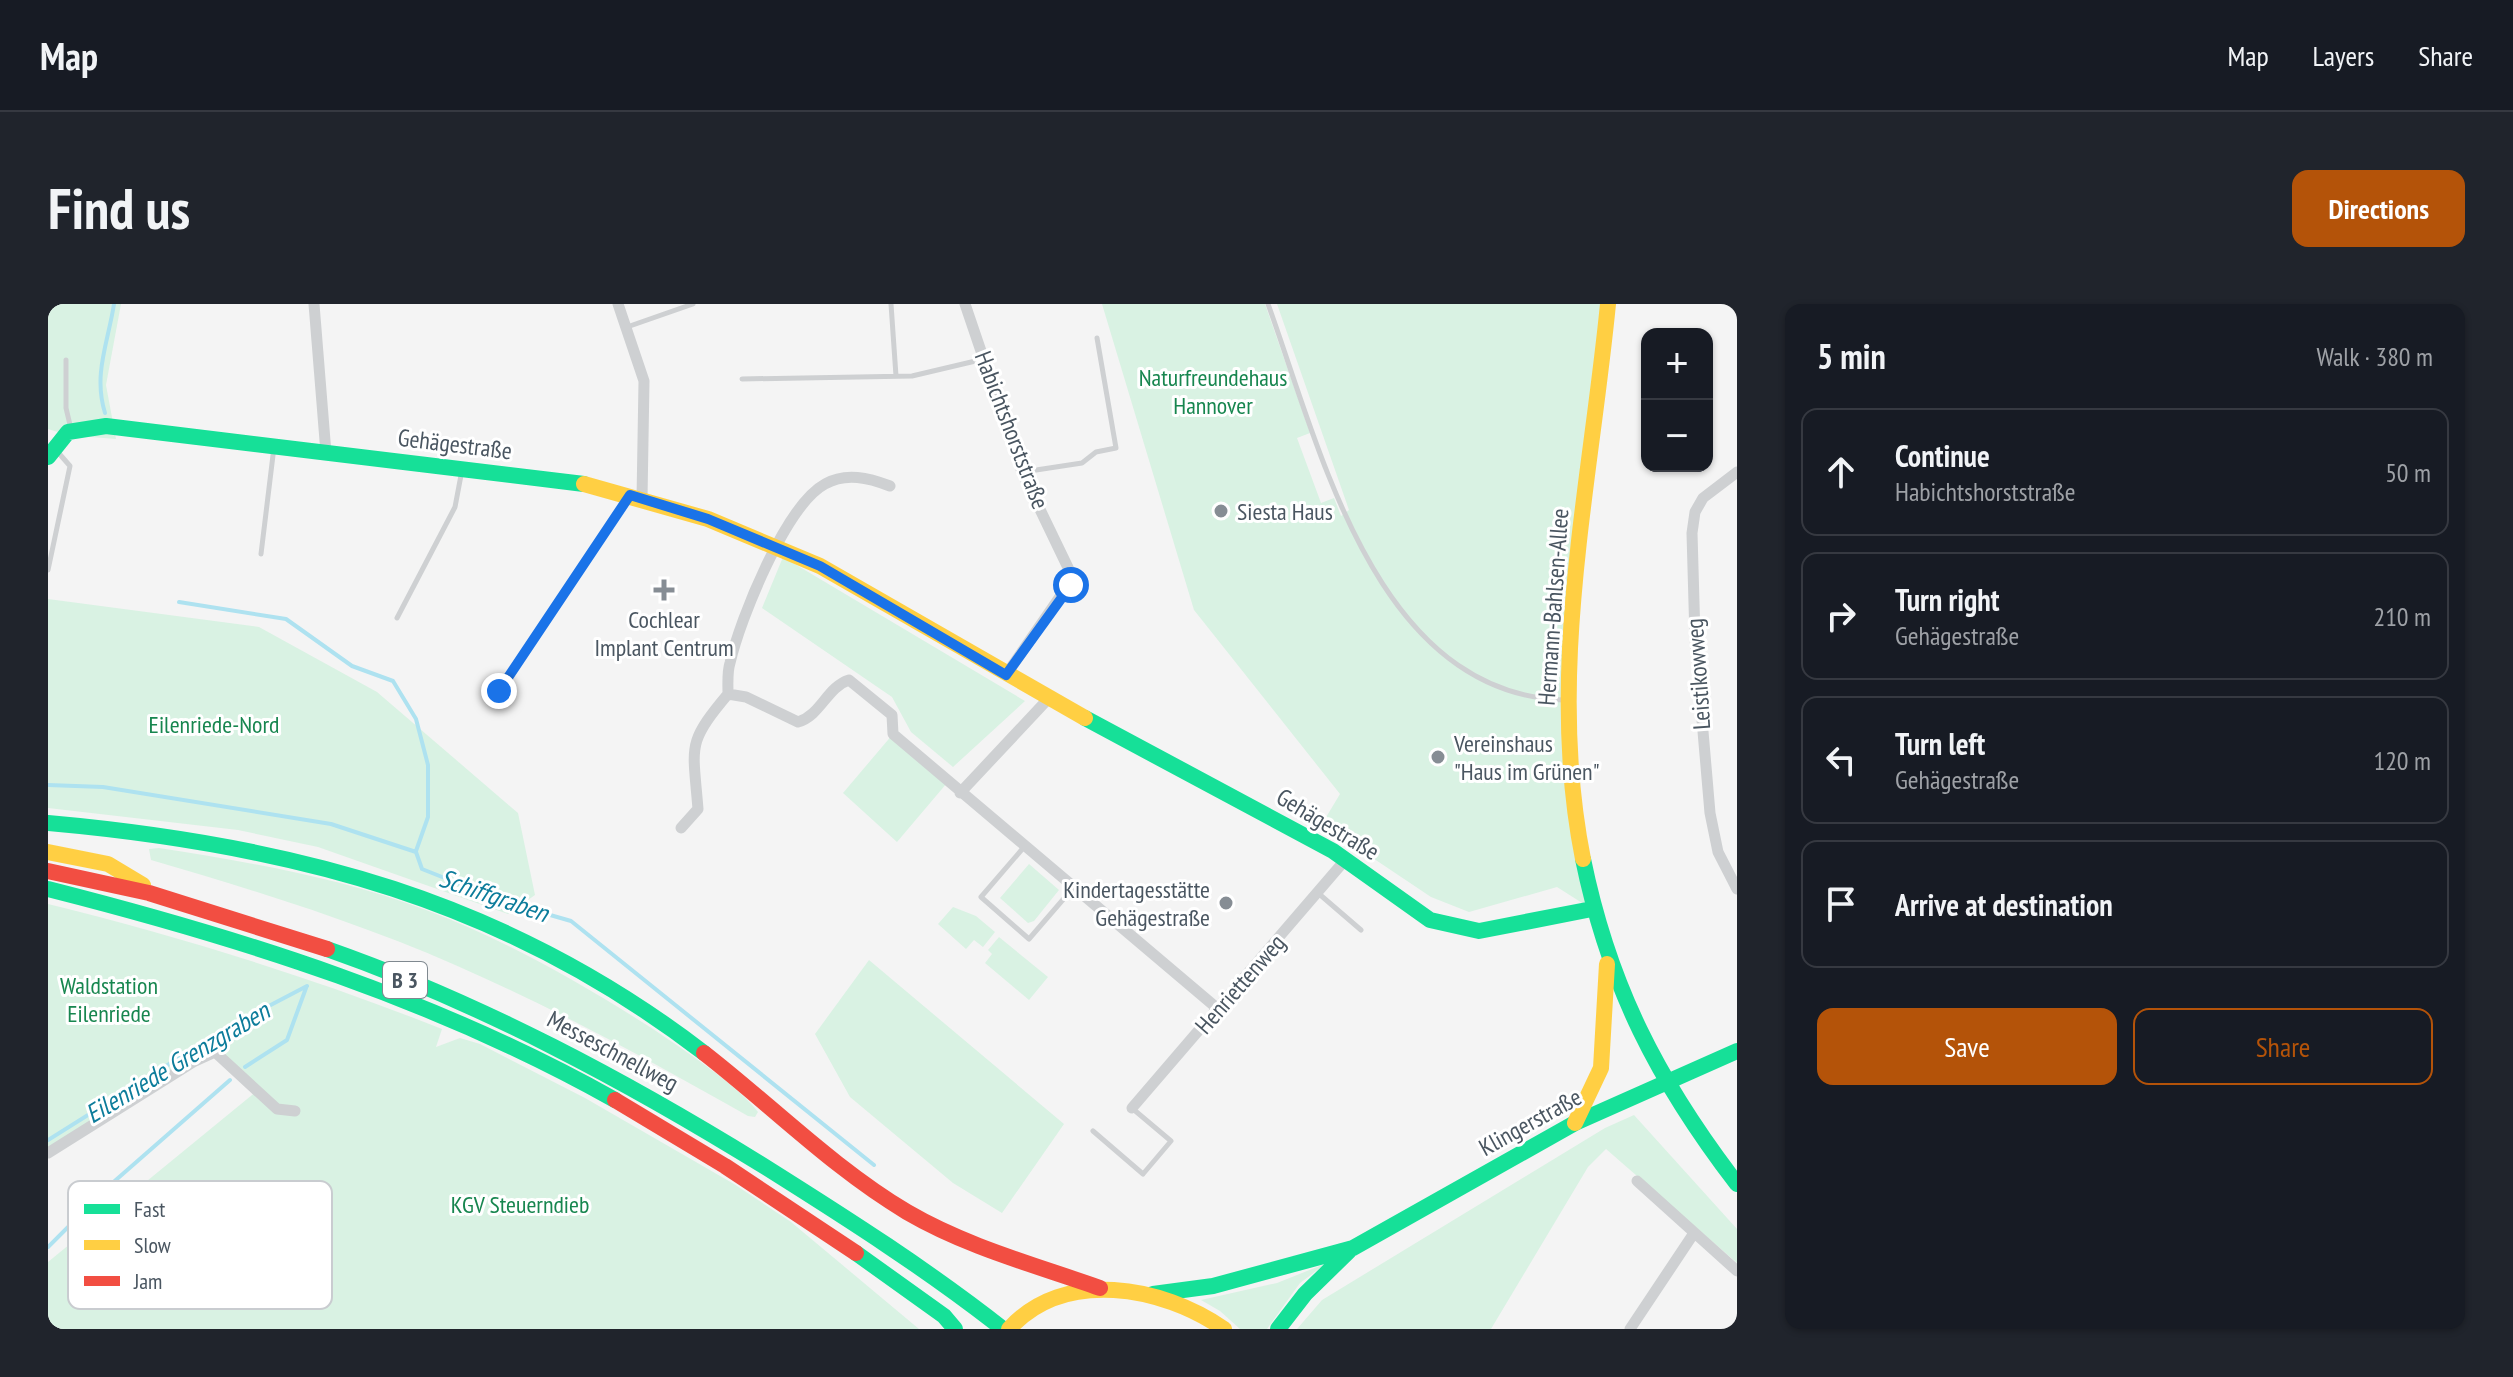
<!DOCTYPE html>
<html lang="en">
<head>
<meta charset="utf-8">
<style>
	:root { --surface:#171b24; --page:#20242c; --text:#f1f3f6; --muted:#9ea1a6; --line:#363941; --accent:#b45309 }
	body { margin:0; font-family:"PT Sans Narrow",sans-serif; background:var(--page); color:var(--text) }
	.controls { position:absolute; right:24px; top:24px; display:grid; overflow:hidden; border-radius:16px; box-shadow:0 2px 6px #0004 }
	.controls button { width:72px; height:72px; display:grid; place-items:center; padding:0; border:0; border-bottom:2px solid var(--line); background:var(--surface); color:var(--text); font:40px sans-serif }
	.stop { position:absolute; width:24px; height:24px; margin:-18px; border:6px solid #1a73e8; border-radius:50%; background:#fff }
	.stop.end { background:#1a73e8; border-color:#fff; box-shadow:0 2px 8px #0008 }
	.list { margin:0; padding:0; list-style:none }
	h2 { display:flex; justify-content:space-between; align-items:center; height:104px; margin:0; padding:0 32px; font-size:34px }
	h2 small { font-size:26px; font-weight:400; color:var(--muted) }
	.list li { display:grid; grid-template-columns:52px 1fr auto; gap:24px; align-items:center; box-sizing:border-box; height:128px; margin:0 16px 16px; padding:0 16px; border:2px solid var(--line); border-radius:16px }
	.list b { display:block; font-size:30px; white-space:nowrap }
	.list p { margin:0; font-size:26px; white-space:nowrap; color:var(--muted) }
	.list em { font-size:26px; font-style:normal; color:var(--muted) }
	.actions { display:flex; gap:16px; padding:24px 32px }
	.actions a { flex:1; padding:18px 0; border:2px solid var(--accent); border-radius:16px; text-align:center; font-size:28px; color:var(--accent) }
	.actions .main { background:var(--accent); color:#fff }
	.icon { flex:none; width:44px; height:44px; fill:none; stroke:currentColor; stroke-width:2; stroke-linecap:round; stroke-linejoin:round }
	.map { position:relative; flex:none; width:1689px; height:1025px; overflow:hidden; border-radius:16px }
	header { display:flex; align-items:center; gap:48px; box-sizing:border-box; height:112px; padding:0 40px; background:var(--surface); border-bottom:2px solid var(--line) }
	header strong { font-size:38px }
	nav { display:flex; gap:44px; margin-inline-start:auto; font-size:28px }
	.intro { display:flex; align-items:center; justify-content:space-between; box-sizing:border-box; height:192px; padding:0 48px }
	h1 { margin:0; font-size:56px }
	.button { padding:20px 36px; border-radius:16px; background:var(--accent); color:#fff; font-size:28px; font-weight:700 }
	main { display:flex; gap:48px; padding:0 48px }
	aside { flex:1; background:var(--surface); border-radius:16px; box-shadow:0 2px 6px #0004 }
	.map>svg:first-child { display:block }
	.green { fill:#d9f2e3 }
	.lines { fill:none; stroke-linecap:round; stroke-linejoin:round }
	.stream { stroke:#aee2f0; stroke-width:4 }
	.lane { stroke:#ced0d2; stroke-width:5 }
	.street { stroke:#ced0d2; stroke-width:11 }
	.fast { stroke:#16e098; stroke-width:16 }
	.slow { stroke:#ffcf43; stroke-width:16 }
	.jam { stroke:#f24e42; stroke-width:16 }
	.route { stroke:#1a73e8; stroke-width:10 }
	.poi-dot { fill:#868d94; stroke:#fff; stroke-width:3 }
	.labels { text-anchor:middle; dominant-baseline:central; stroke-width:6; stroke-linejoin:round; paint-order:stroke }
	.shield { fill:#fff; stroke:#808990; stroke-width:2 }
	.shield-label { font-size:22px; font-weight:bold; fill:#4a5661 }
	.park-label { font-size:24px; fill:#17864f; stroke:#fff }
	.street-label { font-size:24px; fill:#4a5661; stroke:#fff }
	.poi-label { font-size:24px; fill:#4a5661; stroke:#fff; text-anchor:start }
	.water-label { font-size:26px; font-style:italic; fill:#0c7c9b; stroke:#fff }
	.key { fill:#fff; stroke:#c9ccd0; stroke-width:2 }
	.key-label { font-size:22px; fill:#4a5661 }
</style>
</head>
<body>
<header>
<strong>Map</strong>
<nav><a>Map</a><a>Layers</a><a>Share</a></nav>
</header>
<div class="intro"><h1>Find us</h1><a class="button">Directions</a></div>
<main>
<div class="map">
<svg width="1689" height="1025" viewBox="0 0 1689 1025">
	<rect width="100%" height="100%" fill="#f4f4f4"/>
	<path class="green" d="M0,0H73L58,81L68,135L19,131L0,125Z
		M1054,0H1217L1262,129L1249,134L1273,199L1286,194L1293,212L1301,206L1229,0H1560L1521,396L1542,604L1509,583L1421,608L1383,593L1274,520L1292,490L1146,306Z
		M735,253L977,397L905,463L863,428L844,393L714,304Z
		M0,295L211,323L329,388L470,509L487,591L460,610L270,543L190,526L0,504Z
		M845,430L899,479L849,538L795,489Z
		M111,544C201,558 293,574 378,606C458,636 533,679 605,725C633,744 691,782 710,808L707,813L700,812C613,763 527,715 436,674C328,624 216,589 103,556L101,545Z
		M981,560L1011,586L986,617L980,619L952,594Z
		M0,600C134,633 266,674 394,725L388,743L412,734L432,740L537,794L686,880L743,918L871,1025H0V958L209,787L167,748L0,849Z
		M905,603L928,612L947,628L935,643L926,636L918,645L890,620Z
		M951,633L1000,673L981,696L937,659L944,650L940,646Z
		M821,656L1016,820L954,909L905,879L802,793L767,730Z
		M1586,811L1689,925V959L1558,845L1540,863L1443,1025H1249L1274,996L1557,824Z
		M1279,959L1252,979L1219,1025H1192L1172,1007L1153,996L1229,979Z"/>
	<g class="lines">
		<path class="stream" d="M57,109C45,70 60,39 66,0
			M131,298L238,315L304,362L345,377L368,415L380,461V513L368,547
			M0,481L55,483L283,520L368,548
			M368,548L374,565L457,598L523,617L826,861
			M197,763L239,736L258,684
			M0,836L177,725L259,682
			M0,943L61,882L182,776"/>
		<path class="lane" d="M843,0L848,72
			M1220,0C1272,143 1327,390 1516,396
			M579,23L645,0
			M18,56V104L23,125
			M694,75L864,72L936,55
			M975,168L1034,159L1048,148L1068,144L1049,34
			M213,250L226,143
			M0,266L22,162L8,146
			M349,314L407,203L414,166
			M451,387L580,196
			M976,543L933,593L981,635L1025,584
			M1270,589L1313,626
			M1045,827L1095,870L1123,837L1085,805"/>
		<path class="street" d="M266,0L278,149
			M570,0L596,77L594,195
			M917,0L974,168L1025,274L958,371
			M1689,168L1655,194L1647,208L1644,229L1647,334L1662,509L1670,548L1689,585
			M680,390C680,380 679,368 682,359C692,315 738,201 777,180C798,168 821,174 842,182
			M912,489L1001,394
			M633,524L650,505C645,441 638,440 680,390L698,393L750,418C773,411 779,383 801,376L844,411L845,430L1170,705
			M1084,804L1298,555
			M0,849L145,758L167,748L229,805L247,807
			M1589,877L1689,967
			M1582,1025L1646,929"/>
		<path class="fast" d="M0,153L20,128L58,122L536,180
			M1037,414L1285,547L1382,616L1431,627L1544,605
			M0,519C246,541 457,596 656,749
			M1535,555C1561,682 1610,777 1689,880
			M0,585C197,635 389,696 567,796
			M279,645C433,699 580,778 719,864C800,915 880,966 955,1025
			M808,949L896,1012L907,1025
			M1105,990L1165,982L1305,944L1527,819L1689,747
			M1230,1025L1257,990L1301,947"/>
		<path class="slow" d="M536,180L660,215L772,262L1037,414
			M0,548L60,560L95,581
			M1535,555C1498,370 1542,184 1560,0
			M1527,819L1553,764L1559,660
			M961,1025C1016,964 1114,982 1176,1025"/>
		<path class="jam" d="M0,567L101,589L279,645
			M656,749C723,801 785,864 859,908C919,943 987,961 1052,984
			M567,796L677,862L808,949"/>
	</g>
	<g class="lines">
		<path class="route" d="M451,387L582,191L660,215L772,262L958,371L1023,281"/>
	</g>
	<g class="poi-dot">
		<circle cx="1173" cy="207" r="8"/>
		<path d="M612 274h8v8h8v8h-8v8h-8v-8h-8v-8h8z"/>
		<circle cx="1390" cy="453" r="8"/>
		<circle cx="1178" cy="599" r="8"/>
	</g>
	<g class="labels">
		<rect class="shield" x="335" y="658" width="44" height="36" rx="6"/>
		<g class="shield-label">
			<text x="357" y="676">B 3</text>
		</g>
		<g class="park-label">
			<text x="1165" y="73">Naturfreundehaus<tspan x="1165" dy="28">Hannover</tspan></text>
			<text x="166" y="420">Eilenriede-Nord</text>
			<text x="61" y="681">Waldstation<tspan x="61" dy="28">Eilenriede</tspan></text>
			<text x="472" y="900">KGV Steuerndieb</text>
		</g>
		<g class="street-label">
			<text transform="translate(964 126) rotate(69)">Habichtshorststraße</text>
			<text transform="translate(407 140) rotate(7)">Gehägestraße</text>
			<text transform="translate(1505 303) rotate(-86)">Hermann-Bahlsen-Allee</text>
			<text transform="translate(1650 370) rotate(-94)">Leistikowweg</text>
			<text transform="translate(1280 520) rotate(31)">Gehägestraße</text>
			<text transform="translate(1192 680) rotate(-49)">Henriettenweg</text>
			<text transform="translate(565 747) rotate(28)">Messeschnellweg</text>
			<text transform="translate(1482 818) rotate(-29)">Klingerstraße</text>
		</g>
		<g class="poi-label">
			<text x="1189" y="207">Siesta Haus</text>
			<text x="616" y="315" text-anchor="middle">Cochlear<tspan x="616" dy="28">Implant Centrum</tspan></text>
			<text x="1406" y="439">Vereinshaus<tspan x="1406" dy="28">"Haus im Grünen"</tspan></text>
			<text x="1162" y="585" text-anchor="end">Kindertagesstätte<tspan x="1162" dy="28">Gehägestraße</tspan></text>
		</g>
		<g class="water-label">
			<text transform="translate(446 591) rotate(19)">Schiffgraben</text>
			<text transform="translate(129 758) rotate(-31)">Eilenriede Grenzgraben</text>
		</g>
	</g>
	<rect x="20" y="877" width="264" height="128" rx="12" class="key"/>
	<rect x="36" y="900" width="36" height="10" fill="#16e098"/>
	<rect x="36" y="936" width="36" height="10" fill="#ffcf43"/>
	<rect x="36" y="972" width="36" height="10" fill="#f24e42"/>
	<g class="key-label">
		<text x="86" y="913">Fast</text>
		<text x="86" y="949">Slow</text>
		<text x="86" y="985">Jam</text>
	</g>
</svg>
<div class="controls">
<button>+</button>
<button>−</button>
</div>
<div class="stop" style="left:1023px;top:281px"></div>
<div class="stop end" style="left:451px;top:387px"></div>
</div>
<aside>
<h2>5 min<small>Walk · 380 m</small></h2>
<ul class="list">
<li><svg class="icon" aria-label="ahead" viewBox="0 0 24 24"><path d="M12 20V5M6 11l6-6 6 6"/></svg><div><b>Continue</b><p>Habichtshorststraße</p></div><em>50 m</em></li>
<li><svg class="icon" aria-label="right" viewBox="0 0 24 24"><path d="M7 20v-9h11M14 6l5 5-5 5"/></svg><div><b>Turn right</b><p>Gehägestraße</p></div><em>210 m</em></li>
<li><svg class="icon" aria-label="left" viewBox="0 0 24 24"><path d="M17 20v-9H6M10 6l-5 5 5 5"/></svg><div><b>Turn left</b><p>Gehägestraße</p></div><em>120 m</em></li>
<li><svg class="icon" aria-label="arrive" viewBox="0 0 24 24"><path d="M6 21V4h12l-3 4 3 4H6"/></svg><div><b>Arrive at destination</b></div></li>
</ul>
<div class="actions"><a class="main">Save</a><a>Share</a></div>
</aside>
</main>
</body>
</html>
